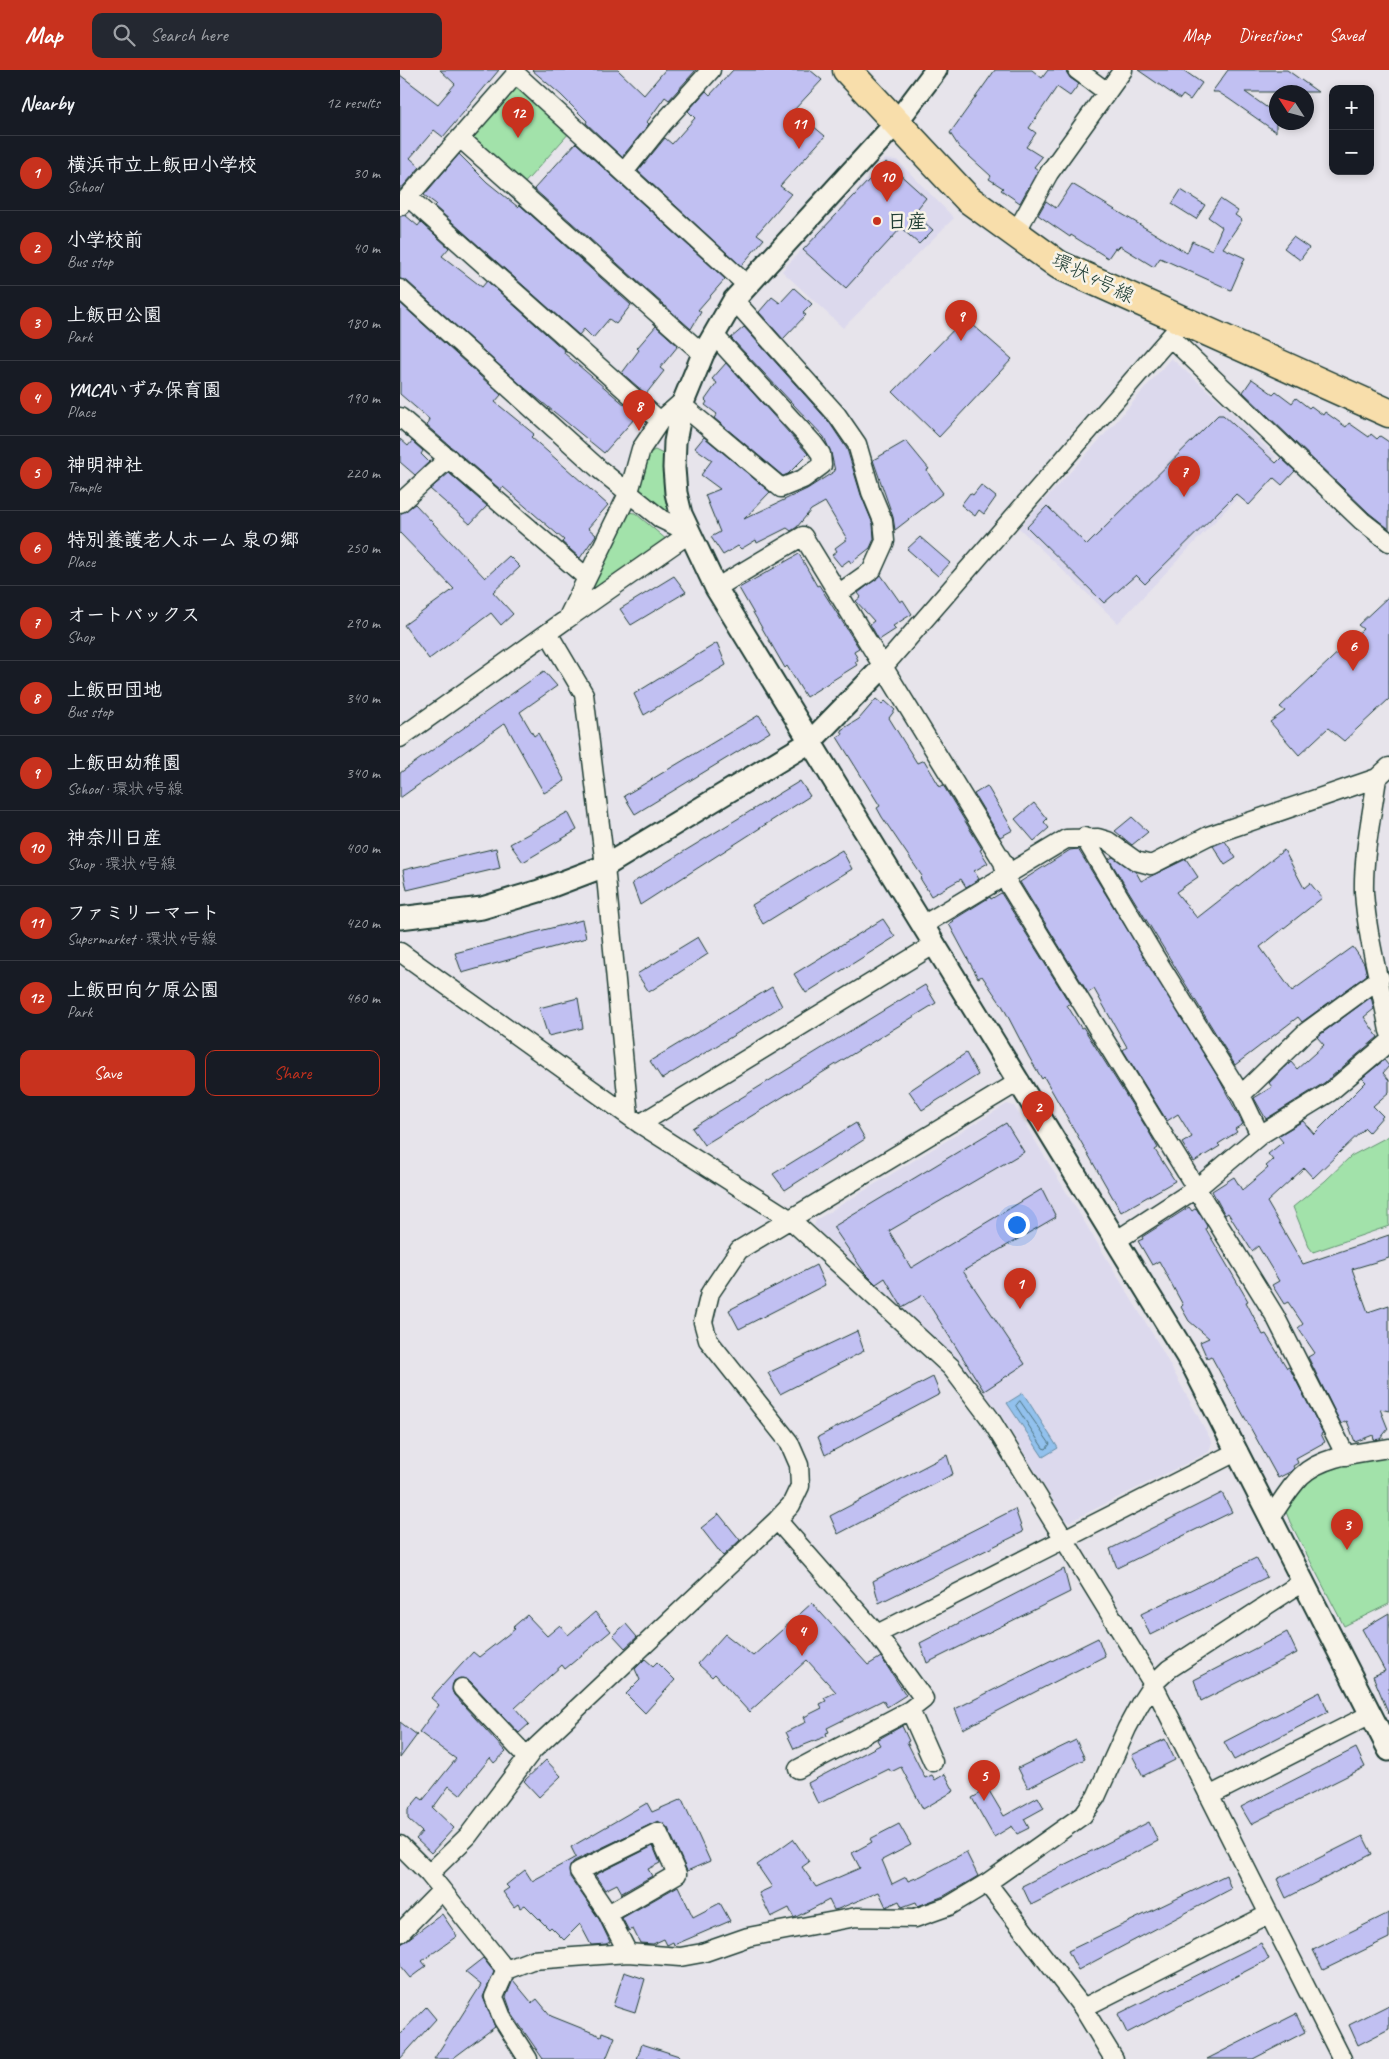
<!DOCTYPE html>
<html lang="en">
<head>
<meta charset="utf-8">
<style>
	:root { --surface:#171b24; --page:#242831; --text:#f1f3f6; --muted:#9ea1a6; --line:#363941; --accent:#c8321e }
	body { margin:0; font-family:Caveat,"Klee One",sans-serif; background:var(--page); color:var(--text) }
	.controls { position:absolute; right:15px; top:15px; display:grid; overflow:hidden; border-radius:10px; box-shadow:0 2px 8px #0003 }
	.controls button { width:45px; height:45px; display:grid; place-items:center; padding:0; border:0; border-bottom:1px solid var(--line); background:var(--surface); color:var(--text); font:25px sans-serif }
	.compass { position:absolute; left:869px; top:15px; width:45px; height:45px; border-radius:50%; background:var(--surface); box-shadow:0 2px 8px #0003; rotate:306deg }
	.you { position:absolute; left:616px; top:1154px; width:18px; height:18px; margin:-12px; border:4px solid #fff; border-radius:50%; background:#1a73e8; box-shadow:0 0 0 8px #1a73e833 }
	.badge { display:grid; place-items:center; width:32px; height:32px; border-radius:50%; background:var(--accent); color:#fff; font-size:16px; font-weight:700 }
	.pin { position:absolute; translate:-50% -41px; filter:drop-shadow(0 1px 2px #0008) }
	.pin::after { content:''; position:absolute; top:26px; width:18px; height:15px; background:inherit; clip-path:polygon(0 0,100% 0,50% 100%) }
	.list { margin:0; padding:0; list-style:none }
	h2 { display:flex; justify-content:space-between; align-items:center; height:65px; margin:0; padding:0 20px; font-size:21px }
	h2 small { font-size:16px; font-weight:400; color:var(--muted) }
	.list li { display:grid; grid-template-columns:32px 1fr auto; gap:15px; align-items:center; box-sizing:border-box; height:75px; padding:0 20px; border-top:1px solid var(--line) }
	.list b { display:block; font-size:19px; white-space:nowrap }
	.list p { margin:0; font-size:16px; white-space:nowrap; color:var(--muted) }
	.list em { font-size:16px; font-style:normal; color:var(--muted) }
	.actions { display:flex; gap:10px; padding:15px 20px }
	.actions a { flex:1; padding:11px 0; border:1px solid var(--accent); border-radius:10px; text-align:center; font-size:18px; color:var(--accent) }
	.actions .main { background:var(--accent); color:#fff }
	.icon { flex:none; width:28px; height:28px; fill:none; stroke:currentColor; stroke-width:2; stroke-linecap:round; stroke-linejoin:round }
	.map { position:relative; flex:none; width:989px; height:1989px; overflow:hidden }
	header { display:flex; align-items:center; gap:30px; box-sizing:border-box; height:70px; padding:0 25px; background:var(--accent); color:#fff }
	header strong { font-size:24px }
	nav { display:flex; gap:28px; margin-inline-start:auto; font-size:18px }
	.search { width:350px; height:45px; background:var(--page); display:flex; align-items:center; gap:12px; box-sizing:border-box; padding:0 18px; border-radius:10px; color:var(--muted); font-size:19px }
	main { display:flex }
	aside { flex:1; background:var(--surface) }
	.map>svg:first-child { display:block }
	.built { fill:#dcd9ed }
	.green { fill:#a2e2aa; stroke:#60906f }
	.water { fill:#92c1ed; stroke:#648ca3 }
	.lines { fill:none; stroke-linecap:round; stroke-linejoin:round }
	.shore { stroke:#4d727e; stroke-width:1 }
	.building { fill:#c1c0f2; stroke:#1f3d34 }
	.minor-casing { stroke:#1f3d34; stroke-width:21 }
	.tertiary-casing { stroke:#1f3d34; stroke-width:25 }
	.primary-casing { stroke:#1f3d34; stroke-width:31 }
	.minor { stroke:#f7f3e8; stroke-width:18 }
	.tertiary { stroke:#f7f3e8; stroke-width:21 }
	.primary { stroke:#f8deab; stroke-width:28 }
	.poi-dot { fill:#c8321e; stroke:#f7f3e8; stroke-width:2 }
	.labels { text-anchor:middle; dominant-baseline:central; stroke-width:5; stroke-linejoin:round; paint-order:stroke }
	.poi-label { font-size:20px; font-weight:bold; fill:#1f3d34; stroke:#f7f3e8; text-anchor:start }
	.street-label { font-size:20px; fill:#1f3d34; stroke:#f7f3e8 }
</style>
</head>
<body>
<header>
<strong>Map</strong>
<div class="search"><svg class="icon" aria-label="search" viewBox="0 0 24 24"><circle cx="10" cy="10" r="6"/><path d="M15 15l6 6"/></svg>Search here</div>
<nav><a>Map</a><a>Directions</a><a>Saved</a></nav>
</header>
<main>
<aside>
<h2>Nearby<small>12 results</small></h2>
<ul class="list">
<li><span class="badge">1</span><div><b>横浜市立上飯田小学校</b><p>School</p></div><em>30 m</em></li>
<li><span class="badge">2</span><div><b>小学校前</b><p>Bus stop</p></div><em>40 m</em></li>
<li><span class="badge">3</span><div><b>上飯田公園</b><p>Park</p></div><em>180 m</em></li>
<li><span class="badge">4</span><div><b>YMCAいずみ保育園</b><p>Place</p></div><em>190 m</em></li>
<li><span class="badge">5</span><div><b>神明神社</b><p>Temple</p></div><em>220 m</em></li>
<li><span class="badge">6</span><div><b>特別養護老人ホーム 泉の郷</b><p>Place</p></div><em>250 m</em></li>
<li><span class="badge">7</span><div><b>オートバックス</b><p>Shop</p></div><em>290 m</em></li>
<li><span class="badge">8</span><div><b>上飯田団地</b><p>Bus stop</p></div><em>340 m</em></li>
<li><span class="badge">9</span><div><b>上飯田幼稚園</b><p>School · 環状4号線</p></div><em>340 m</em></li>
<li><span class="badge">10</span><div><b>神奈川日産</b><p>Shop · 環状4号線</p></div><em>400 m</em></li>
<li><span class="badge">11</span><div><b>ファミリーマート</b><p>Supermarket · 環状4号線</p></div><em>420 m</em></li>
<li><span class="badge">12</span><div><b>上飯田向ケ原公園</b><p>Park</p></div><em>460 m</em></li>
</ul>
<div class="actions"><a class="main">Save</a><a>Share</a></div>
</aside>
<div class="map">
<svg width="989" height="1989" viewBox="0 0 989 1989">
	<rect width="100%" height="100%" fill="#e7e4eb"/>
	<filter id="ink" filterUnits="userSpaceOnUse"><feTurbulence type="fractalNoise" baseFrequency=".02" numOctaves="2"/><feDisplacementMap in="SourceGraphic" scale="10" xChannelSelector="R" yChannelSelector="G"/><feConvolveMatrix kernelMatrix="1 2 1 2 8 2 1 2 1" color-interpolation-filters="sRGB"/></filter>
	<g filter="url(#ink)">
		<path class="built" d="M485,89L497,90L554,148L443,258L382,201Z
			M771,288L824,335L876,387L718,553L619,458L715,353Z
			M607,1034L614,1036L758,1273L812,1372L809,1382L669,1452L665,1450L599,1342L559,1290L414,1156L416,1150Z"/>
		<path class="green" d="M114,16H124L170,62L121,117L70,73L71,63Z
			M255,380L263,384L269,440H263L240,421L238,405L247,384Z
			M228,442L235,443L267,470L182,530Z
			M989,1066V1156L913,1182L909,1177L893,1137L925,1111L951,1086Z
			M989,1385V1534L944,1556L890,1452L884,1437C891,1429 897,1419 904,1413C927,1394 962,1391 989,1385Z"/>
		<path class="water" d="M623,1323L658,1378L643,1387L607,1333Z"/>
		<g class="lines">
			<path class="shore" d="M620,1331L650,1374L646,1379L643,1378L616,1336Z"/>
		</g>
		<path class="building" d="M40,0H99L43,67L34,60L10,88L20,97L0,120V5L38,34L55,14Z
			M132,0H218L244,25L265,0H296L269,30L265,27L247,52L249,54L222,87L186,53L187,51L161,25Z
			M333,0H410L422,10L394,40L425,66L380,116L391,124L357,164L364,169L341,196L238,101L265,68L272,74L295,48L288,41L306,21L310,25Z
			M595,0H632L642,8L648,0H665L670,8L679,14L670,26L657,17L629,58L636,63L626,77L642,87L634,97L638,100L620,133L601,120L603,118L589,109L591,106L559,77L550,63Z
			M738,0H783L802,13L790,30L783,25L780,29Z
			M828,0H887L918,22H845L876,44V62L829,29L818,22H812Z
			M176,73L325,209L298,240L301,242L291,259L134,119Z
			M59,84L87,112L118,137L120,135L231,235L216,254L209,249L193,268L184,259L179,265L34,136L36,134L24,125Z
			M486,92L526,128L514,143L533,160L519,174L501,158L446,218L403,180Z
			M672,114L787,183L792,171L812,180L822,157L808,147L820,129L838,141L835,145L842,150L823,178L845,188L831,220L760,188L754,197L720,176L717,179L715,178L708,188L671,165L670,167L638,145L646,131L656,138Z
			M781,120L805,135L796,149L772,134Z
			M5,145L18,156L21,152L49,178L42,186L82,217L87,211L165,281L164,283L232,341L230,343L235,348L204,383L120,314L7,211L0,209V146Z
			M893,167L909,178L900,190L884,178Z
			M394,218L412,234L403,243L406,245L383,269L359,242L372,227L380,233Z
			M0,233L101,325L95,332L134,364L131,367L208,435L188,458L196,465L180,488L162,472L164,470L103,417L101,420L27,356L29,349L0,324Z
			M565,248L612,289L539,367L493,322Z
			M256,256L278,276L260,298L264,301L246,324L222,303L239,280L237,278Z
			M344,257L429,352L447,379L461,425L473,454L474,469L470,478L451,493L449,490L441,496L432,485L437,481L435,478L447,469L425,432L411,440L397,457L391,461L387,458L357,473L356,470L341,479L338,476L323,485L311,467L320,462L305,425L320,419L301,405L312,390L295,378L304,367L370,422L344,449L407,419L435,401L431,383L424,367L331,268Z
			M326,293L408,384L388,404L383,406L314,348L317,344L305,335L307,332L305,330L317,313L312,309Z
			M852,309L873,324L876,321L892,333L896,328L909,338L911,336L923,345L925,342L946,357L949,353L969,367L971,364L977,369L980,366L989,372V459L969,443L843,322Z
			M818,345H823L876,393L881,388L895,401L882,415L874,408L849,435L836,424L745,514L736,505L704,533L627,457L647,436L687,475Z
			M0,369L8,376L12,371L23,381L21,384L29,392L15,405L0,392Z
			M506,371L529,399L527,400L530,406L543,423L495,460L493,447L473,390Z
			M49,403L87,436L70,454L30,419Z
			M581,415L596,427L584,444L579,440L575,446L561,435L570,423L573,425Z
			M15,434L85,508L109,486L120,497L93,522L113,544L101,555L91,543L29,589L4,555L54,519L0,463V444Z
			M520,467L550,493L538,506L507,479Z
			M399,484L417,516L419,515L459,578L454,581L458,590L455,592L457,595L406,627L387,596L385,598L339,518Z
			M481,505L500,532L503,530L512,544L493,556L496,559L479,570L470,554L474,551L456,531L461,527L458,523Z
			M274,506L286,522L231,555L220,539Z
			M989,526V629L944,671L928,658L899,685L870,652L885,641L880,637L963,559L958,555Z
			M317,573L326,595L244,645L234,624Z
			M144,601L157,616L120,642L134,666L138,663L165,711L144,723L105,653L0,728V703Z
			M476,629L482,634L485,631L495,640L489,648L517,693L524,690L540,717L543,715L582,779L580,780L588,793L574,801L579,809L566,817L561,809L531,826L520,808L522,806L482,747L477,738L480,736L437,667L443,664L441,660L459,649Z
			M359,645L370,662L235,744L224,726Z
			M400,711L410,726L240,835L232,813Z
			M587,716L613,760L600,767L574,724Z
			M634,733L647,749L644,752L649,758L634,771L615,749Z
			M168,742L177,760L123,792L110,774Z
			M732,747L748,762L732,775L715,761Z
			M825,771L836,788L825,795L813,776Z
			M96,778L100,798L7,820L3,800Z
			M678,779L818,1007L843,1054L835,1059L837,1062L818,1074L820,1076L794,1092L782,1073L792,1067L778,1044L767,1051L723,980L727,977L694,919L688,923L620,812L670,780Z
			M442,780L452,799L363,854L352,835Z
			M884,780L904,818L910,813L922,828L860,877L892,921L953,877L964,893L967,905L902,952L898,947L835,995L709,789L713,787L736,802L741,811L786,789L798,807L776,822L797,848Z
			M601,823L670,934L667,935L681,958L683,957L749,1062L758,1078L755,1080L775,1111L721,1142L644,1007L642,1009L629,987L603,937L582,906L578,908L549,854L554,851L553,850L590,827L591,829Z
			M483,849L495,867L406,923L394,904Z
			M182,850L186,868L62,903L55,883Z
			M298,867L308,884L249,922L237,904Z
			M525,915L536,933L425,1001L304,1075L292,1058Z
			M372,917L382,936L262,1009L250,991Z
			M971,927L974,939L964,947L978,967L924,1013L866,1049L854,1028L872,1017L869,1013L891,992L897,999L924,975L917,967Z
			M178,928L183,958L148,966L139,938Z
			M566,983L578,1005L522,1040L509,1021Z
			M984,990L989,996L983,1003L989,1010V1022L973,1036L983,1046L969,1062L965,1058L913,1108L904,1098L867,1132L903,1194L989,1165V1188L952,1199L968,1242L989,1235V1341L980,1339L988,1359L980,1369L974,1370L973,1365L955,1372L947,1351L941,1354L908,1287L915,1283L898,1258L903,1254L888,1232L884,1234L872,1215L879,1211L858,1176L852,1181L828,1143L825,1145L812,1121L834,1107L842,1120L868,1098L866,1096L873,1090L868,1084L883,1072L878,1066L903,1051L914,1064L966,1012L962,1008Z
			M456,1053L465,1069L385,1120L373,1104Z
			M606,1053L624,1082L489,1161L511,1198L642,1119L656,1147L563,1201L625,1294L584,1321L523,1225L502,1237L485,1208L476,1214L464,1202L433,1157Z
			M789,1137L792,1141L796,1138L807,1156L806,1159L848,1231L846,1232L863,1265L866,1264L887,1298L889,1297L923,1363L921,1364L925,1372L896,1388L898,1393L893,1396L894,1398L890,1402L878,1408L811,1286L807,1288L800,1272L809,1268L789,1251L781,1237L783,1235L759,1191L752,1195L738,1171L743,1169L742,1167Z
			M416,1195L425,1215L339,1259L329,1240Z
			M457,1261L464,1281L380,1324L368,1303Z
			M533,1307L540,1324L425,1385L418,1367Z
			M547,1385L553,1404L438,1464L430,1446Z
			M822,1423L832,1442L717,1498L710,1479Z
			M615,1439L623,1462L479,1533L473,1511Z
			M319,1444L340,1470L323,1486L301,1458Z
			M856,1488L867,1507L750,1565L741,1544Z
			M664,1499L670,1522L527,1593L520,1573Z
			M412,1533L468,1595L481,1587L506,1625L487,1637L483,1630L427,1658L429,1662L426,1663L427,1666L394,1679L386,1662L406,1652L404,1647L422,1638L420,1634L426,1631L424,1628L436,1622L407,1590L349,1642L315,1604L312,1607L298,1594L325,1564L353,1586Z
			M195,1542L211,1561L165,1599L162,1595L115,1638L129,1654L119,1663L70,1611L60,1608L54,1611L52,1620L54,1625L106,1682L94,1693L90,1688L60,1725L49,1716L33,1738L54,1758L31,1783L16,1769L22,1762L8,1749V1740L19,1727L23,1730L56,1689L19,1662L39,1635L31,1628L73,1582L79,1587L115,1559L113,1557L127,1545L147,1566L160,1555L168,1565Z
			M989,1543V1644L973,1606L985,1601L962,1559Z
			M226,1554L237,1567L225,1578L213,1565Z
			M887,1562L897,1583L801,1631L794,1610Z
			M698,1568L705,1586L563,1659L555,1639Z
			M245,1589L253,1596L257,1592L275,1610L245,1643L226,1624L240,1610L235,1599Z
			M920,1622L928,1642L834,1690L824,1672Z
			M0,1652L17,1665L0,1688Z
			M502,1656L509,1671L507,1672L525,1708L532,1705L535,1710L545,1704L554,1721L523,1739L501,1697L491,1702L489,1699L418,1734L408,1713L480,1675L477,1670Z
			M765,1669L775,1690L743,1706L732,1685Z
			M676,1670L685,1689L628,1718L618,1698Z
			M956,1678L965,1697L851,1754L841,1737Z
			M146,1690L161,1706L139,1727L124,1711Z
			M588,1719L604,1746L638,1727L644,1738L624,1749L629,1758L617,1764L612,1756L594,1767L572,1728Z
			M282,1729L310,1791L287,1801L268,1758L258,1751L174,1791L170,1796V1807L199,1849L210,1872L206,1874L191,1875L180,1854L164,1870L151,1857L149,1859L125,1835L120,1838L118,1834L114,1837L103,1822L109,1818L106,1815L125,1800L132,1811L176,1787L171,1777L247,1733L252,1742Z
			M749,1752L758,1771L631,1835L622,1816Z
			M499,1754L511,1775L482,1790L492,1814L506,1807L508,1811L521,1806L566,1782L578,1806L544,1826L518,1836L516,1832L502,1837L499,1831L486,1837L479,1822L438,1839L434,1840L429,1830L394,1848L389,1838L371,1847L359,1823L372,1817L357,1795L393,1769L409,1792L402,1797L416,1817L460,1798L452,1783L472,1772L470,1769Z
			M963,1766L972,1784L886,1828L877,1809Z
			M253,1776L260,1793L248,1799L252,1806L222,1823L217,1814L205,1820L195,1805Z
			M826,1805L831,1819L678,1900L668,1881Z
			M278,1816L293,1847L320,1833L330,1851L274,1875L273,1872L267,1875L264,1869L253,1874L240,1873L233,1859L229,1861L222,1848Z
			M989,1843V1868L923,1900L913,1880Z
			M42,1844L57,1866L22,1891L26,1896L10,1908L0,1896V1875Z
			M861,1873L869,1889L727,1963L718,1944Z
			M83,1888L94,1902L83,1927L95,1957L52,1989H34L81,1915L65,1902Z
			M224,1902L245,1909L235,1943L213,1936Z
			M113,1910L132,1933L137,1929L151,1946L201,1966L202,1962L215,1967L206,1989H143L112,1944L106,1927Z
			M989,1935V1959L958,1975L949,1955Z
			M26,1937L36,1949L0,1989V1964Z
			M896,1944L905,1962L853,1989H807Z
			M242,1974L279,1986L278,1989H237Z"/>
		<g class="lines">
			<g class="minor-casing">
				<path id="minor" d="M677,0L707,22
					M60,68L303,284
					M224,102L263,53L311,0
					M8,127L260,351
					M0,136L116,4L347,215
					M615,164L649,103L723,0
					M0,219L199,399L261,449L290,463
					M334,230L437,345L457,374L471,422L483,451L485,471L472,500L438,524
					M770,267L962,451L989,472
					M282,335L381,418L403,409L422,395L421,384L413,373L314,265
					M0,347L186,507
					M0,433L49,388
					M316,518L403,466L603,792L609,815L875,1246L946,1386
					M167,549L290,463
					M148,563L184,624L205,796L229,1046
					M483,597L785,250
					M0,668L167,549L229,422L241,379L260,351L284,330
					M977,708C972,745 963,785 964,822C967,869 981,915 989,961
					M684,767L755,887L841,1025L860,1065L797,1118L717,1170
					M523,855L666,769L698,768L708,771L736,791L751,795L808,766L977,708L989,697
					M0,882L240,1054L391,1150L551,1297L589,1347L753,1614L942,1989
					M841,1025L906,962L980,908
					M240,1054L535,874
					M860,1065L930,1022L989,972
					M871,1447C880,1434 889,1418 901,1406C923,1385 961,1383 989,1378
					M377,1450L477,1564L838,1381
					M62,1618L127,1687
					M510,1640L533,1692
					M398,1699L510,1640L524,1629L477,1564
					M809,1726L971,1644
					M0,1775L29,1804L106,1900
					M29,1804L68,1766L133,1680L377,1450L391,1435L400,1416L399,1395L389,1372L308,1270L303,1252L310,1223L339,1180L620,1011
					M587,1813L683,1938L714,1989
					M208,1844L277,1804L258,1762L179,1801L208,1844L228,1883
					M0,1863L42,1820
					M683,1938L869,1844
					M128,1989L103,1950L94,1927L106,1900L132,1890L228,1883L280,1887L302,1883L348,1867L413,1855L456,1847L515,1848L549,1836L587,1813L683,1745L696,1727L727,1658L740,1634L753,1614L769,1599L904,1511"/>
			</g>
			<g class="tertiary-casing">
				<path id="tertiary" d="M536,0L496,53L334,230L303,284L282,335L275,372L274,398L276,423L281,444L316,518L794,1298L989,1680
					M0,848L82,838L139,821L205,796L410,672L483,597"/>
			</g>
			<g class="primary-casing">
				<path id="primary" d="M447,0L568,129L659,195L989,343"/>
			</g>
			<use href="#minor" class="minor"/>
			<use href="#tertiary" class="tertiary"/>
			<use href="#primary" class="primary"/>
		</g>
	</g>
	<circle class="poi-dot" cx="477" cy="151" r="5"/>
	<g class="labels">
		<g class="poi-label">
			<text x="487" y="151">日産</text>
		</g>
		<g class="street-label">
			<text transform="translate(693 208) rotate(26)">環状4号線</text>
		</g>
	</g>
</svg>
<div class="controls">
<button>+</button>
<button>−</button>
</div>
<svg class="compass" viewBox="-18 -18 36 36"><path d="M0-13l5 13h-10z" fill="#e53935"/><path d="M0 13l5-13h-10z" fill="#9ea1a6"/></svg>
<div class="you"></div>
<div class="pin badge" style="left:620px;top:1239px">1</div>
<div class="pin badge" style="left:638px;top:1062px">2</div>
<div class="pin badge" style="left:947px;top:1480px">3</div>
<div class="pin badge" style="left:402px;top:1586px">4</div>
<div class="pin badge" style="left:584px;top:1731px">5</div>
<div class="pin badge" style="left:953px;top:601px">6</div>
<div class="pin badge" style="left:784px;top:427px">7</div>
<div class="pin badge" style="left:239px;top:361px">8</div>
<div class="pin badge" style="left:561px;top:271px">9</div>
<div class="pin badge" style="left:487px;top:132px">10</div>
<div class="pin badge" style="left:399px;top:79px">11</div>
<div class="pin badge" style="left:118px;top:68px">12</div>
</div>
</main>
</body>
</html>
